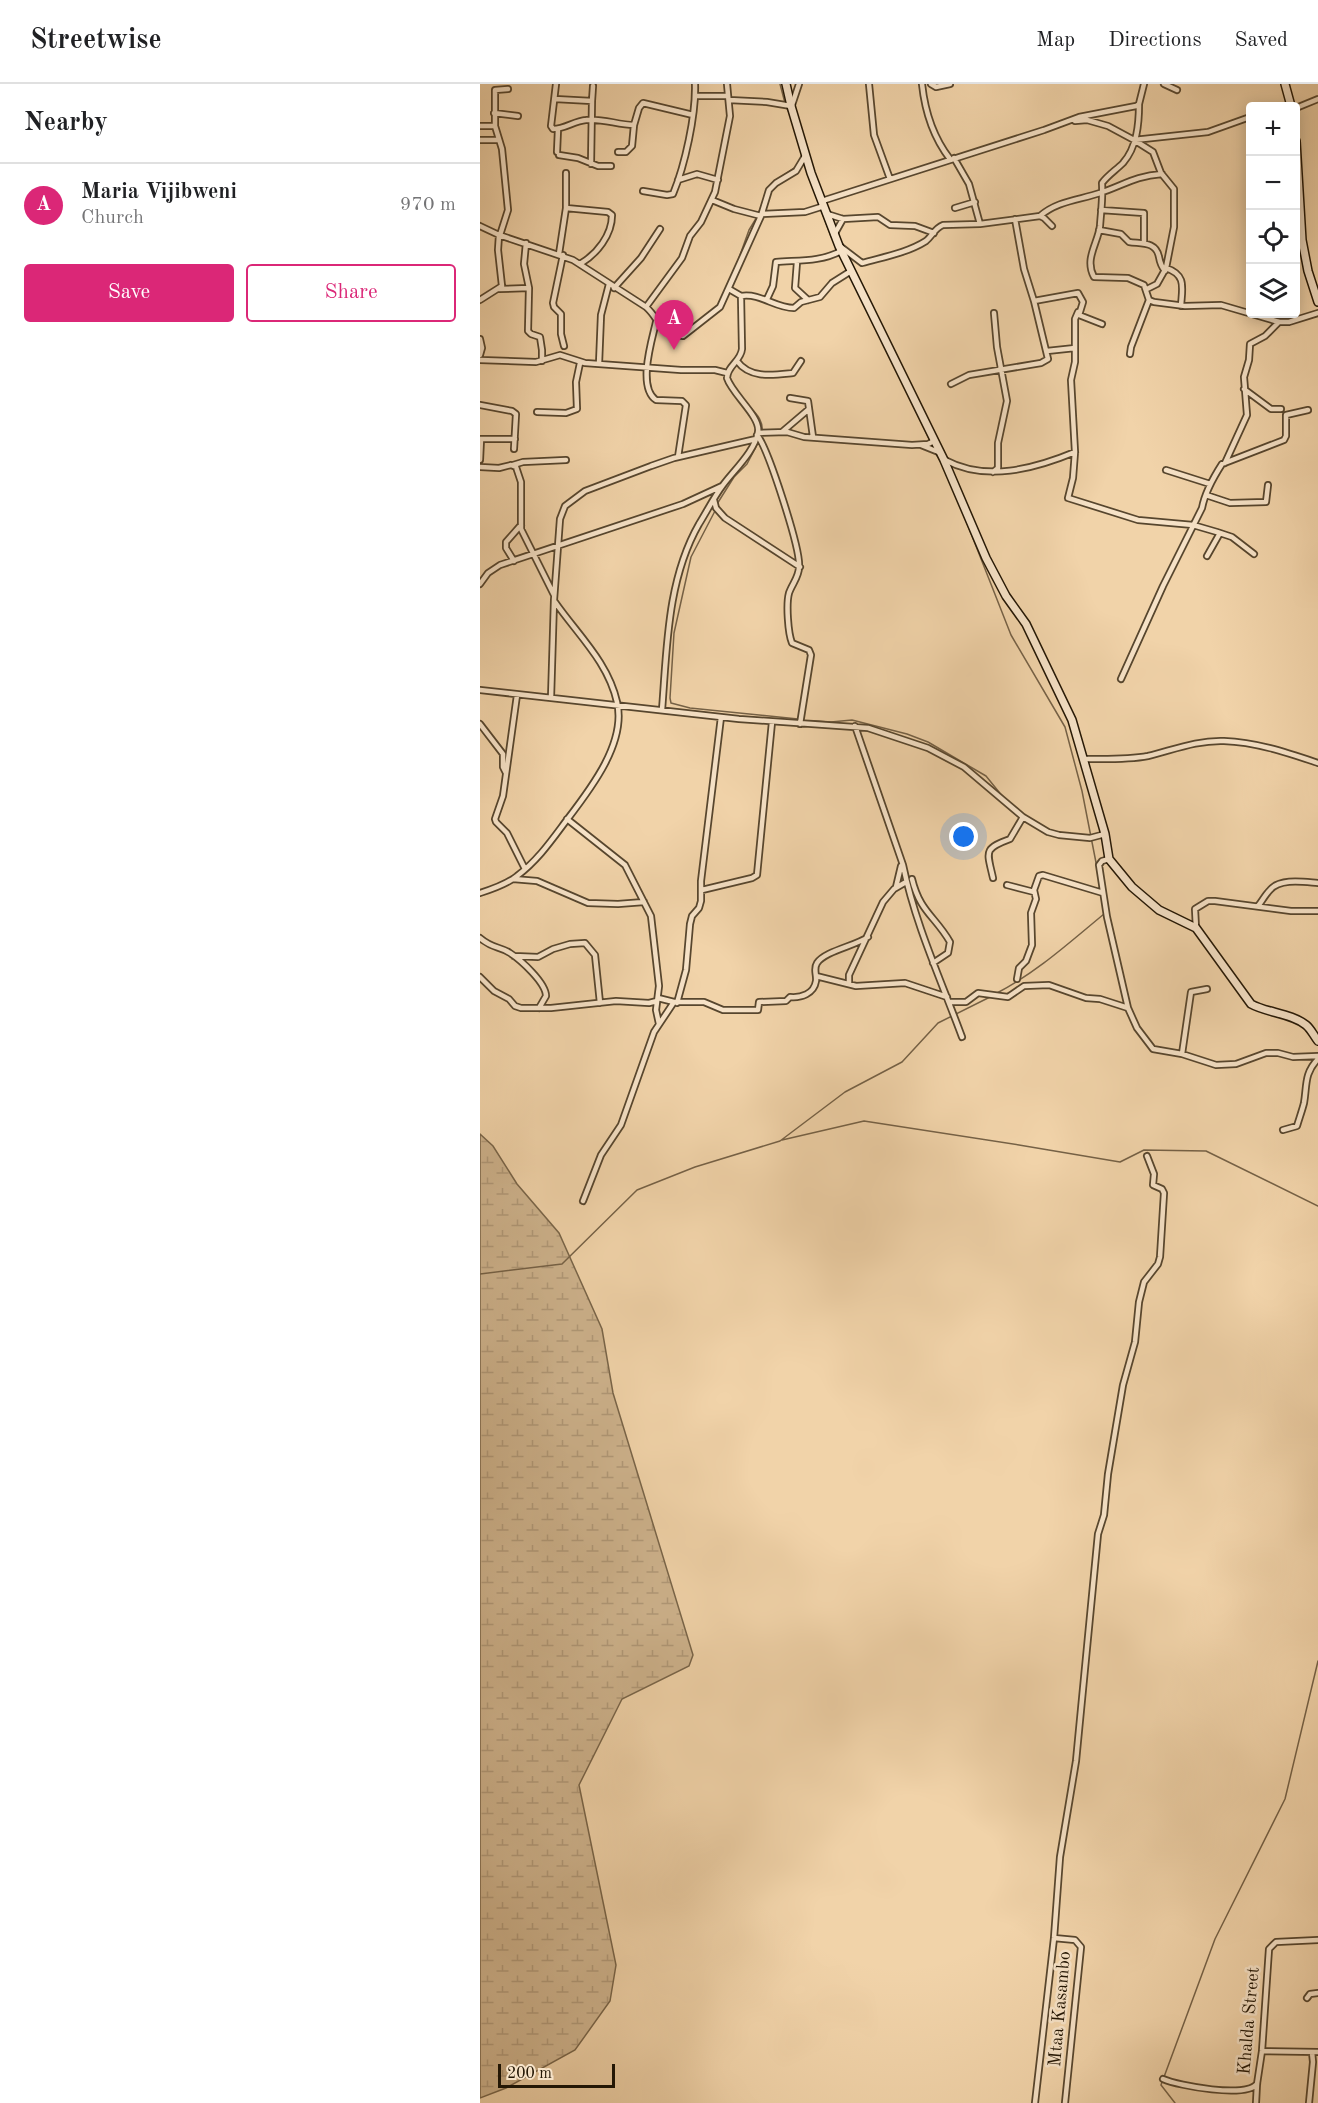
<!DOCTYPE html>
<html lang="en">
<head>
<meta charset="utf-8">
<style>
	:root { --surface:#fff; --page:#f2f2f2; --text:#202124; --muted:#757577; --line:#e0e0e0; --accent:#db2777 }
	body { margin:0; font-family:"Old Standard TT",serif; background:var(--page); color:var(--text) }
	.controls { position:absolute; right:18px; top:18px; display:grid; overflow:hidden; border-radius:6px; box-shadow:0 3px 15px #0003 }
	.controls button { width:54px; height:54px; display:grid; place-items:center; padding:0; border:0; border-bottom:2px solid var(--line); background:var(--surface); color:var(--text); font:30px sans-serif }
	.scale { position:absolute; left:18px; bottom:15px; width:117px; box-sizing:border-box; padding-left:6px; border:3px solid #241705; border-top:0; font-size:16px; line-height:21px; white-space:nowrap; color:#241705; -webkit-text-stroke:4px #f6e2c7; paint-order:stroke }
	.you { position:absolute; left:484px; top:753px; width:21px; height:21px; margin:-15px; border:4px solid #fff; border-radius:50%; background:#1a73e8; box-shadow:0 0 0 9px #1a73e833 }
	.badge { display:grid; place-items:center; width:39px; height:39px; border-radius:50%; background:var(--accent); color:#fff; font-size:20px; font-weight:700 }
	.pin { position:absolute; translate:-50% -50px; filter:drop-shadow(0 2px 3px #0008) }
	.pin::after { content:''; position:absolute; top:32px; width:21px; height:18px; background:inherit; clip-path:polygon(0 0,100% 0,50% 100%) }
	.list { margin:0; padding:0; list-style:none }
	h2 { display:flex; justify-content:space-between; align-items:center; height:78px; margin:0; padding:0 24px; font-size:26px }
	h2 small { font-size:20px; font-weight:400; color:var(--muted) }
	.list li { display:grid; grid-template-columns:39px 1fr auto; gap:18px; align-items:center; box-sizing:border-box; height:84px; padding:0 24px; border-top:2px solid var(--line) }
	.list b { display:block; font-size:22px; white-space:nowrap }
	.list p { margin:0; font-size:20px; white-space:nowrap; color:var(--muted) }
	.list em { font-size:20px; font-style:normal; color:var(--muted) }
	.actions { display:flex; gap:12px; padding:18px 24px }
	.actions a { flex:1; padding:14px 0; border:2px solid var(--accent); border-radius:6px; text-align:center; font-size:21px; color:var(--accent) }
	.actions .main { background:var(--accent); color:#fff }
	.icon { flex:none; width:33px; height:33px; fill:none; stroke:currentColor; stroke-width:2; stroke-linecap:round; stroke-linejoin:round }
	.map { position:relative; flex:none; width:838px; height:2019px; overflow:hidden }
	header { display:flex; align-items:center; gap:36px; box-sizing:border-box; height:84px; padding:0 30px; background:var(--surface); border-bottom:2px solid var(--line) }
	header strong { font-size:28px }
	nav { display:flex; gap:33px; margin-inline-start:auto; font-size:21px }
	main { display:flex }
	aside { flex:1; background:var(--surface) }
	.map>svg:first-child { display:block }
	.wetland { fill:url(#wetland-marsh); stroke:#796549; stroke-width:1.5 }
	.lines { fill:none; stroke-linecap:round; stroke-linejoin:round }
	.stream { stroke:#756146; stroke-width:1.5 }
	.street-casing { stroke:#57462e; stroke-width:8 }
	.secondary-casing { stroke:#241705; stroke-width:10 }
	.street { stroke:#f6e2c7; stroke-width:4.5 }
	.secondary { stroke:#f6e2c7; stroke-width:7 }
	.labels { text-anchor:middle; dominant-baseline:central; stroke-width:5; stroke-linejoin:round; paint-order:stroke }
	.street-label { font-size:18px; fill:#241705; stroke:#f6e2c7 }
</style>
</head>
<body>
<header>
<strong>Streetwise</strong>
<nav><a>Map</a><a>Directions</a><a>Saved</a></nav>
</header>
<main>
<aside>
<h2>Nearby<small></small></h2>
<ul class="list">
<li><span class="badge">A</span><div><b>Maria Vijibweni</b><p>Church</p></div><em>970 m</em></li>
</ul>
<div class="actions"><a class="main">Save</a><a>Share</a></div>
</aside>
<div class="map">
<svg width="838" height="2019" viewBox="0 0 838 2019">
	<defs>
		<pattern id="wetland-marsh" width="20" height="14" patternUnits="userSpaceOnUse" patternTransform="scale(1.5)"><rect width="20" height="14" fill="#ceb38d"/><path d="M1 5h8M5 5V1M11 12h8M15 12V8" fill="none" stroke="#b19978"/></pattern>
	</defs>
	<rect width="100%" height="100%" fill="#f1d3a9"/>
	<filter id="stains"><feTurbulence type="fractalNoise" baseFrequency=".00333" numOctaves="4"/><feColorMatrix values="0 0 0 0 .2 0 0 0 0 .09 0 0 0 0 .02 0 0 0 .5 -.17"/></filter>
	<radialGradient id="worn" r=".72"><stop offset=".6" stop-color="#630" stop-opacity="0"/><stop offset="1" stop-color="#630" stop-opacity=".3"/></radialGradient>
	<path class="wetland" d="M0,1050L13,1062L37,1100L79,1149L122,1245L133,1309L213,1571L209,1582L142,1615L99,1701L136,1881L130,1917L95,1966L26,2004L0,2014Z"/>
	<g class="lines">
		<path class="stream" d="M300,0L305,19
			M307,24L311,33
			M316,49L320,65
			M301,93L314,84
			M331,98L340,121
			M341,126L351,152
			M259,174L269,146L277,133L286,110
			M363,178L374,201
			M392,238L413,279
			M266,319C276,329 286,338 281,353
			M437,329L453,363
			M456,370L463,381
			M237,420L254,393L267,380L279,357
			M481,424L531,551L585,643L602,707L620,799
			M236,425L211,473L194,549L190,614L191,619L210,624L318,635
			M323,636L351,638L372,636L427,650L448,658L506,692L523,713
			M517,909C556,889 590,858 624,830V828
			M302,1056L384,1037L539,1061L640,1078L664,1066L726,1067L838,1122
			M0,1190L82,1180L157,1106L215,1083L300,1057L365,1008L422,978L458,939L510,913
			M684,1993L735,1855L805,1715L838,1577
			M682,1998L681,2001L695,2019"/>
		<g class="street-casing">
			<path id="street" d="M76,0L71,42L73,45C85,45 94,37 106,36C122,34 138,41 154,41L159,24L163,19L213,31
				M389,0L394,51L410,95
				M442,0C445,28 453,53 470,75
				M451,0L456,3L470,0
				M684,0L697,6
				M215,12H248
				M75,15L112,17L111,80
				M249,16L287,18L311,22
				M112,17L113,2
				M659,20C659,40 657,63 643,79C636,86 628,91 622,99C623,114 621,127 620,142C618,159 604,175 614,193L648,194L664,201L669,216L674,218L705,222L741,221L799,238H809L838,229
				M312,21L319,0
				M816,24L838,15
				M14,29L38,32
				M595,37L607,36L628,42L654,56L728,48L770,33
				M0,42H15
				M0,56H18
				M654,56L673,68L681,89L694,105V143L686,184L677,200L667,205
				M77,68L78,45
				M138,68H146L152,62L154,41
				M79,71L98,74L118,82H131
				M474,74L489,100L500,140
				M198,96L217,90L238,96
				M163,107L187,111L193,110C205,81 216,31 215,0
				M232,116L254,125L281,132
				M342,117L564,46L599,33L656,22L659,20L664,0
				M86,124L128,128L132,131C132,151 117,170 100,180
				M475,124L495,118
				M621,126L664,129V159
				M282,130L325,128L344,122
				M347,130L363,135L398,133L410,141L435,142L454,149
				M560,132C577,117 599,116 620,109C644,101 655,92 682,90
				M0,142L19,151L93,176L166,223C180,235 178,250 203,252L240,223L281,132L289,106L296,99L316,87L325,72
				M619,146L641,150L649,158C661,160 676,157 679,173C680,179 681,182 685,187
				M20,151L28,126L22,65L15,42V6L28,5
				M354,151L363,135
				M46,159L44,180L49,204L48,247L51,250L60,253L62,266V277
				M361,163L382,179C403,173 427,169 446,157C452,152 455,144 463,141L500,140L560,132L564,134L572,142
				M79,170L86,124V89
				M83,171L73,219L74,223L81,230V250L84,262
				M317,178L315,204L328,216
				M686,184C707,191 702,204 701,222
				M134,204L161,174L180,145
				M19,205L49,204
				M261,212C281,209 295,224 314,224L321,218L340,213L352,199L371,187
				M287,215L293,202L296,178C317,176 341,178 361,167
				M0,216L22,202L18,166L19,151
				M554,217L598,209L603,218L599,231L622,240
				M166,223L202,174L210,152L221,138L235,108L250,32L247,0
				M598,228L595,235V278L591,296L595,368L593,394L588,414L658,436L713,441L737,448L752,453L774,470
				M176,238C172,256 157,303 176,316L202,317L206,321L198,373
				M0,255L2,264L0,271
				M567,267L595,264
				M650,270L651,263L669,216
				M0,276L56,278L80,271L105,279L201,286H235L247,289
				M257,277C270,295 293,291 313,289L321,277
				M119,280L121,231L129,200
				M471,300L489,291L561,279L568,275L554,217L544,185L535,135
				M764,305L791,325H801
				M310,314L328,317L333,353
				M0,321L32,327L36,330L34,365
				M57,328L86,329L97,325L96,298L100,279
				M302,348L329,325
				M278,349L307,348L324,353L432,361L448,360L454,357
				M277,351C288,364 321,466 319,483C319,493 312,500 309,509C306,520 308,549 312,559L329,566L331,571L320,640
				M0,355H35
				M441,361L461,369
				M0,376L1,355
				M465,376C506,398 554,385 595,368
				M745,379L767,331L764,293L769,276L770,260L785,252L799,238
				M33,381L43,378L86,376
				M0,383L19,384L31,381L36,383L41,398V445L74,511
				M686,386L730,400
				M513,388L518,384V359L527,317L517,263L514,229
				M726,411L750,419L786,418L788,401
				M234,416L236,424L245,434L320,483
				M727,472L740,449
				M34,477L26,464V458L41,441
				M0,500L8,489L20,481L203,420L242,402
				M641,595L683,502L722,424C725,408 733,394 742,380L804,356L806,352V331L828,326
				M0,606L259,635L388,644L448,664L484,683L543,733L568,748L579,751L610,754L625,750
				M37,611L23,712L15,735L16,738L27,749L45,785
				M71,614L74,516L80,435L85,422L105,407L171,382L194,374L276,355
				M182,626C187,564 187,496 219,440C227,427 234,413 243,401C254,386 275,367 278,348C281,333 252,310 247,294C247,282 261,277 262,265L261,212L249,205
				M0,640L23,670V683L26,689
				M375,642L423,781C435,840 461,896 482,953
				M604,675C625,675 647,676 668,672C693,666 717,656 744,657C776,658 808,669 838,679
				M87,735L145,781L171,832L179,902L176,926L179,940
				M629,775L622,777L619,781L627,833L648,924L657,944L673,965L702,970L736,981L756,980L786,969H798L813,973L838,972
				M513,794C507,767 503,765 530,755L543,733
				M33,795L57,797L108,819L138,820L164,818
				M432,795C440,828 455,832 470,858L468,869L453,879
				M527,801L554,808
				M416,803L421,782
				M222,806L272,794L277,791L292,638
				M0,809C13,805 27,800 37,792C58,776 71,757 86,737C109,707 147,659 137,618C128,578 98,551 75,518
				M778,822C782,817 785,811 790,806C800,794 824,798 838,799
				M716,844L715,825L728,817H735L811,827H838
				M0,854C13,865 19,862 30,869C41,876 66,899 66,912L59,924
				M34,872L58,873L73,865L90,860L105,859L115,871L120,919
				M336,892L376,902L425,899L467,913
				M0,893L14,907L29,915L35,922L41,924H71L136,917L169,919L177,917
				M537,895L539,884L546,877L552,861L551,829L556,815L554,806L559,792L563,791L623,809
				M369,900V891L403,818L414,805L426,798
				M178,914L194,918H224L243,926H278L279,918L306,917L310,913C321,914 334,910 336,897C337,891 333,885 337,879C345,867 375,862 388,853
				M469,918H486L498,909L528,913L544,902L569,901L606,914L620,915L648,924
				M197,919L206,886L210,840L212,832L219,824L221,817V797L241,633
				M702,970L711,908L727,905
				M803,1046L817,1042C819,1035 822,1027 824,1019C827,1002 824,989 838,975
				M103,1117L121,1071L141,1041L174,948L194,918
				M574,1854L595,1856L601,1863L585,2019
				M827,1914L830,1910L838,1909
				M782,1967L838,1968
				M683,1995C699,2002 766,2014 777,2000
				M555,2019L574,1854L580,1773L596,1677L618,1450L624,1431L628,1390L643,1301L655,1258L659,1218L664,1198L678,1180L680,1173L684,1109L682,1105L673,1101L674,1090L667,1072
				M776,2019L777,2000L782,1967L789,1865L796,1858L838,1856
				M829,2019L833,1978L832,1968"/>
		</g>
		<g class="secondary-casing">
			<path id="secondary" d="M306,0L311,22L331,89L359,162L464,376L506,474L526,512L546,540L592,636L625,750L629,775L652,803L679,826L716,844L771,920C787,929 811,929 826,941C831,945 834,952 838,957
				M805,0L811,22
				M816,57L822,156L828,187L838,218"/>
		</g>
		<use href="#street" class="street"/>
		<use href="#secondary" class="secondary"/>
	</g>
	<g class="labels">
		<g class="street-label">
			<text transform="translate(580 1925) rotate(-85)">Mtaa Kasambo</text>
			<text transform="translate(769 1937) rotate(-85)">Khalda Street</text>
		</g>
	</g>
	<rect width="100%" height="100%" filter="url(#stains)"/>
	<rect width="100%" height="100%" fill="url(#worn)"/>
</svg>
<div class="controls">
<button>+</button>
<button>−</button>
<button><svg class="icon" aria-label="locate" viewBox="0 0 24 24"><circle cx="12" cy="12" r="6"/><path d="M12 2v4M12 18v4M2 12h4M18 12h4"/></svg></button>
<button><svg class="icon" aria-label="layers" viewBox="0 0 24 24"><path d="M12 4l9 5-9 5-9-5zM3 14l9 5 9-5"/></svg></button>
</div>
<div class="scale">200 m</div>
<div class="you"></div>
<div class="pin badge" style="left:194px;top:266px">A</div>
</div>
</main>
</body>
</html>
